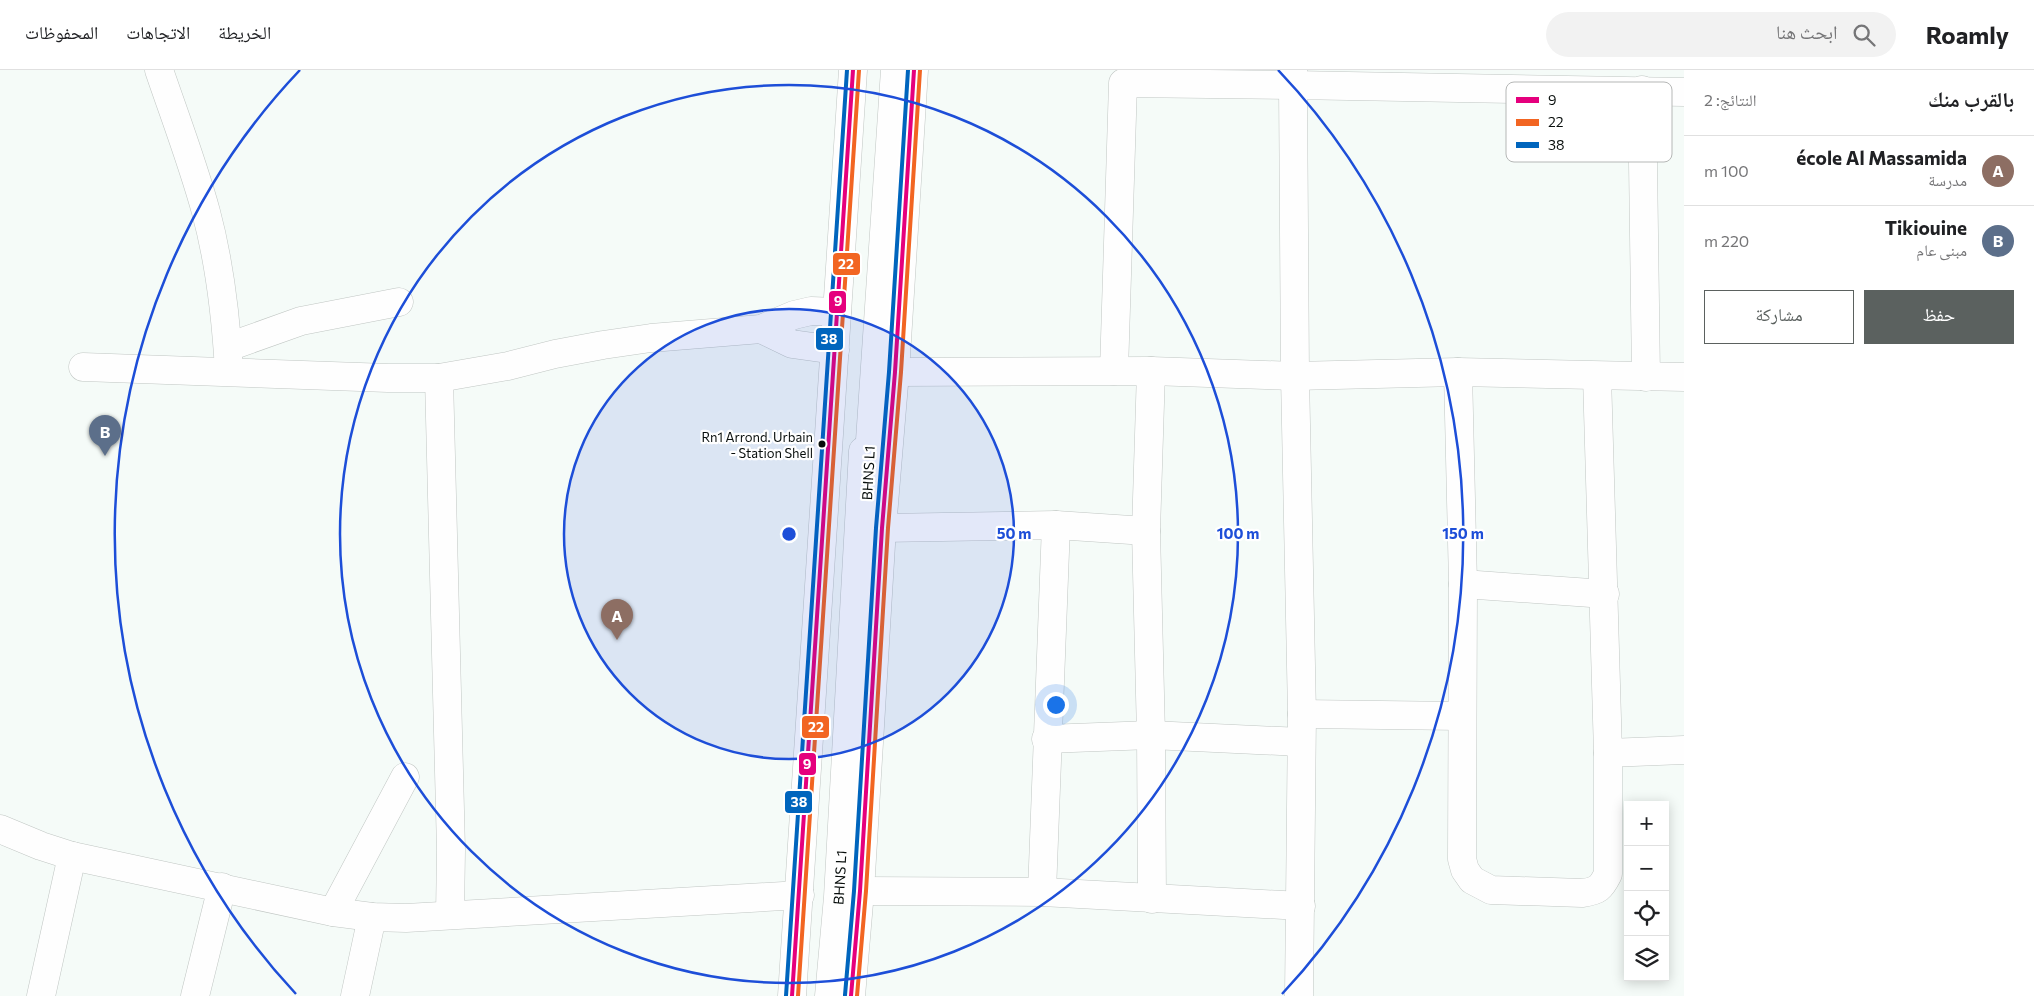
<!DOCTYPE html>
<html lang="ar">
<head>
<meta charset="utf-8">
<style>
	:root { --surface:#fff; --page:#f2f2f2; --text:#202124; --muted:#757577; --line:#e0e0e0; --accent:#5b615f }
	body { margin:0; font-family:Commissioner,"Noto Naskh Arabic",sans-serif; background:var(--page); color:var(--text); direction:rtl }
	.controls { position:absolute; right:15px; bottom:15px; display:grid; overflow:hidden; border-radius:0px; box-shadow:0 2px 12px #0003 }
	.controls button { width:45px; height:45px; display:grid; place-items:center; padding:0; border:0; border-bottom:1px solid var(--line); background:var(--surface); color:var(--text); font:25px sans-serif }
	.you { position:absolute; left:1055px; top:634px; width:18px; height:18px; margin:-12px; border:4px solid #fff; border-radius:50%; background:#1a73e8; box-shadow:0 0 0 8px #1a73e833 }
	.badge { display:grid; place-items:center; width:32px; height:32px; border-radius:50%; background:var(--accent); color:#fff; font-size:16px; font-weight:700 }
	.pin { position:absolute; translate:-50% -41px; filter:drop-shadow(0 1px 2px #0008) }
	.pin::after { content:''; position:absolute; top:26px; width:18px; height:15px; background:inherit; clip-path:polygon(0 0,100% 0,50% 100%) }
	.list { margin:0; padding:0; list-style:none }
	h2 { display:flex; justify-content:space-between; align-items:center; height:65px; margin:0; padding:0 20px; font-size:21px }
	h2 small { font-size:16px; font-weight:400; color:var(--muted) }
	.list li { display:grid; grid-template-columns:32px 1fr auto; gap:15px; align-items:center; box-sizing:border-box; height:70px; padding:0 20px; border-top:1px solid var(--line) }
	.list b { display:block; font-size:19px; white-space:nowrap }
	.list p { margin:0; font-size:16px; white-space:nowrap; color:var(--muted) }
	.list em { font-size:16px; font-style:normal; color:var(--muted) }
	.actions { display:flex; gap:10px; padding:15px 20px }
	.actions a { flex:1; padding:11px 0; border:1px solid var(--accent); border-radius:0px; text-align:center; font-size:18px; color:var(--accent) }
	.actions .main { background:var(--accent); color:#fff }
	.icon { flex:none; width:28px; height:28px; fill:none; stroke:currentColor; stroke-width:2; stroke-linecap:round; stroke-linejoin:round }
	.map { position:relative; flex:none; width:1684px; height:926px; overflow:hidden; direction:ltr }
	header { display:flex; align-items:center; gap:30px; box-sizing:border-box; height:70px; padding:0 25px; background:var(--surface); border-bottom:1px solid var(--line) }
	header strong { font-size:24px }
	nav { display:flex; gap:28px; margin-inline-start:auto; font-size:18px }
	.search { width:350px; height:45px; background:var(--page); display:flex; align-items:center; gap:12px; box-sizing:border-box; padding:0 18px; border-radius:28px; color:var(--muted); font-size:19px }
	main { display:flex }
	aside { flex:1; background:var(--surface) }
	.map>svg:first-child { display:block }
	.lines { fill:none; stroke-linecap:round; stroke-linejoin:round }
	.minor-casing { stroke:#c0c6c3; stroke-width:29 }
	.minor { stroke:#fefefe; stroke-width:28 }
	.bus-1-casing { stroke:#fff; stroke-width:8 }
	.bus-2-casing { stroke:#fff; stroke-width:8 }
	.bus-3-casing { stroke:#fff; stroke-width:8 }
	.bus-1 { stroke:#e5007d; stroke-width:4 }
	.bus-2 { stroke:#f26522; stroke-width:4 }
	.bus-3 { stroke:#0065bd; stroke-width:4 }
	.ring { fill:none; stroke:#1d4ed8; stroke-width:2.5 }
	.bus-dot { fill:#080e0c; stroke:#fff; stroke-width:2 }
	.labels { text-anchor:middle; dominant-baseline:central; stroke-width:4.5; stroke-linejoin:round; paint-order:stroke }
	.bus-label { font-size:13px; fill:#080e0c; stroke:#fff; text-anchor:end }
	.street-label { font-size:14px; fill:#080e0c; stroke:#fff }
	.key { fill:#fff; stroke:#b5b7b6; stroke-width:1 }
	.key-label { font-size:14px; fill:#080e0c }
	.centre { fill:#1d4ed8; stroke:#fff; stroke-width:2.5 }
	.ring-label { font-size:15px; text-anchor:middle; font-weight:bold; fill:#1d4ed8; stroke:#fff; stroke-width:4.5; stroke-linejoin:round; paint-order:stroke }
	.line-badge { stroke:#fff; stroke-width:2 }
	.badge-label { font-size:14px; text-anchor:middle; font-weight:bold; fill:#fff }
</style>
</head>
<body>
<header>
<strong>Roamly</strong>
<div class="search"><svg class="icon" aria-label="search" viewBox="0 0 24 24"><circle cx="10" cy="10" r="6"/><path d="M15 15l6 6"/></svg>ابحث هنا</div>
<nav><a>الخريطة</a><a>الاتجاهات</a><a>المحفوظات</a></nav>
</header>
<main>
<aside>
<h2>بالقرب منك<small>النتائج: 2</small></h2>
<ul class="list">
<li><span class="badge" style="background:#8d6e63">A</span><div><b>école Al Massamida</b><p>مدرسة</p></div><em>100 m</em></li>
<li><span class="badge" style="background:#5c6f8a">B</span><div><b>Tikiouine</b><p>مبنى عام</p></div><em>220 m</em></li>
</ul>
<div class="actions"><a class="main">حفظ</a><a>مشاركة</a></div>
</aside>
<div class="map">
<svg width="1684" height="926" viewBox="0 0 1684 926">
	<rect width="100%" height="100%" fill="#f5fbf8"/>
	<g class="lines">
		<g class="minor-casing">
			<g id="minor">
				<path d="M159,0C175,47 193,94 206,142C220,194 226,247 229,301"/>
				<path d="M1642,20L1646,307"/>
				<path d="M761,259L792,274L835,280"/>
				<path d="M228,277L301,251L399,232"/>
				<path d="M83,297L388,308H439L508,296L555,284L603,275L651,268L761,259L794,245L811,241L837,242"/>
				<path d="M1114,301L1123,13L1293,15V0"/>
				<path d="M1151,301L1146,461L1151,665L1152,829"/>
				<path d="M895,302L1151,301L1295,306L1458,302L1684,307"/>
				<path d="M1458,302L1463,514L1462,789L1465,800L1472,810L1491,820L1582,823C1598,821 1601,818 1608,804V683L1597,306"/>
				<path d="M439,308L451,780L450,845"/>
				<path d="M868,400L895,0"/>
				<path d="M882,458L1056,455L1146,461"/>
				<path d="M1463,514L1605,524"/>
				<path d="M1302,644L1461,646"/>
				<path d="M1046,669L1151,665L1301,672"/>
				<path d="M1608,683L1684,680"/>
				<path d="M0,759L41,776L72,786L333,842L372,847L406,848L800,825"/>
				<path d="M860,821L1042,822L1301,836"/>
				<path d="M1042,822L1056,455"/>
				<path d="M333,842L405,707"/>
				<path d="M41,926L72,786"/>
				<path d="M195,926L222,817"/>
				<path d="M355,926L372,847"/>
				<path d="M792,926L853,0"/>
				<path id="s1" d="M829,926L838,827L863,381"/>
				<path d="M851,926L860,821L882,458L895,302L914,0"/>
				<path d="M1299,926L1302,644L1295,306L1293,15L1684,22"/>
			</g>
		</g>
		<use href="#minor" class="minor"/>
		<g class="bus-1-casing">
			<path id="bus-1" d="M792,926L853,0
				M851,926L860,821L882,458L895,302L914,0"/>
		</g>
		<g class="bus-2-casing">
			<path id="bus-2" d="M798,926L859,0
				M857,926L866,821L888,458L901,302L920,0"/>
		</g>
		<g class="bus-3-casing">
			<path id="bus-3" d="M845,925L854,821L876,458L889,302L908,0
				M786,926L847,0"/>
		</g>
		<use href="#bus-1" class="bus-1"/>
		<use href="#bus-2" class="bus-2"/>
		<use href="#bus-3" class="bus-3"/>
	</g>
	<circle cx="789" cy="464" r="225" fill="#1d4ed8" fill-opacity=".12"/>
	<g class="ring">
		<circle cx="789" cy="464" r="225"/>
		<circle cx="789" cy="464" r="449"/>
		<path d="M296 924A674 674 0 0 1 300 0M1278 0A674 674 0 0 1 1282 924"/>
	</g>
	<circle class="bus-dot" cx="822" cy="374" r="4.5"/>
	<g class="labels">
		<g class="bus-label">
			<text x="813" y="367">Rn1 Arrond. Urbain<tspan x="813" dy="16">- Station Shell</tspan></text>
		</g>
		<g class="street-label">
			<text transform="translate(868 403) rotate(-87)">BHNS L1</text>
			<text stroke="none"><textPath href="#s1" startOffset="119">BHNS L1</textPath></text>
		</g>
	</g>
	<rect x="1506" y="12" width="166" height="80" rx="8" class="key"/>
	<rect x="1516" y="27" width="23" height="6" fill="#e5007d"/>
	<rect x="1516" y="49" width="23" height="7" fill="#f26522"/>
	<rect x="1516" y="72" width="23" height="6" fill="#0065bd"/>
	<g class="key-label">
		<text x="1548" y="35">9</text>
		<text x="1548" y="57">22</text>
		<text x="1548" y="80">38</text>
	</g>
	<circle cx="789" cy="464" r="8" class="centre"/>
	<g class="ring-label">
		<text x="1014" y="469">50 m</text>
		<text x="1238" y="469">100 m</text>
		<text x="1463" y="469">150 m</text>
	</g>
	<g class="line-badge">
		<rect x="832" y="182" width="29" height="24" rx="5" fill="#f26522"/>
		<rect x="828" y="220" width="19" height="24" rx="5" fill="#e5007d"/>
		<rect x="815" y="257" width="29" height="24" rx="5" fill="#0065bd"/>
		<rect x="801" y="645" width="29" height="24" rx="5" fill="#f26522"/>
		<rect x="798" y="682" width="19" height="24" rx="5" fill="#e5007d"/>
		<rect x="784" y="720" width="29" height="24" rx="5" fill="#0065bd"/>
	</g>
	<g class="badge-label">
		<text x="846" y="199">22</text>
		<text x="838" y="236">9</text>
		<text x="829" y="274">38</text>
		<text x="816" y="662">22</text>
		<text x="807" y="699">9</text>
		<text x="799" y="737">38</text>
	</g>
</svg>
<div class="controls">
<button>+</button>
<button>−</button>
<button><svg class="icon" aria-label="locate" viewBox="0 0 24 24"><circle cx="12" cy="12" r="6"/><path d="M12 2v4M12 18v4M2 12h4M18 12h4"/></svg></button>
<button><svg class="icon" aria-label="layers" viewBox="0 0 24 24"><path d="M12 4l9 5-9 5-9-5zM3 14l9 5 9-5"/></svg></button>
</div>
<div class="you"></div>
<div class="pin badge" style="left:617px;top:570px;background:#8d6e63">A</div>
<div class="pin badge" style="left:105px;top:386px;background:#5c6f8a">B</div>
</div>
</main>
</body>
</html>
